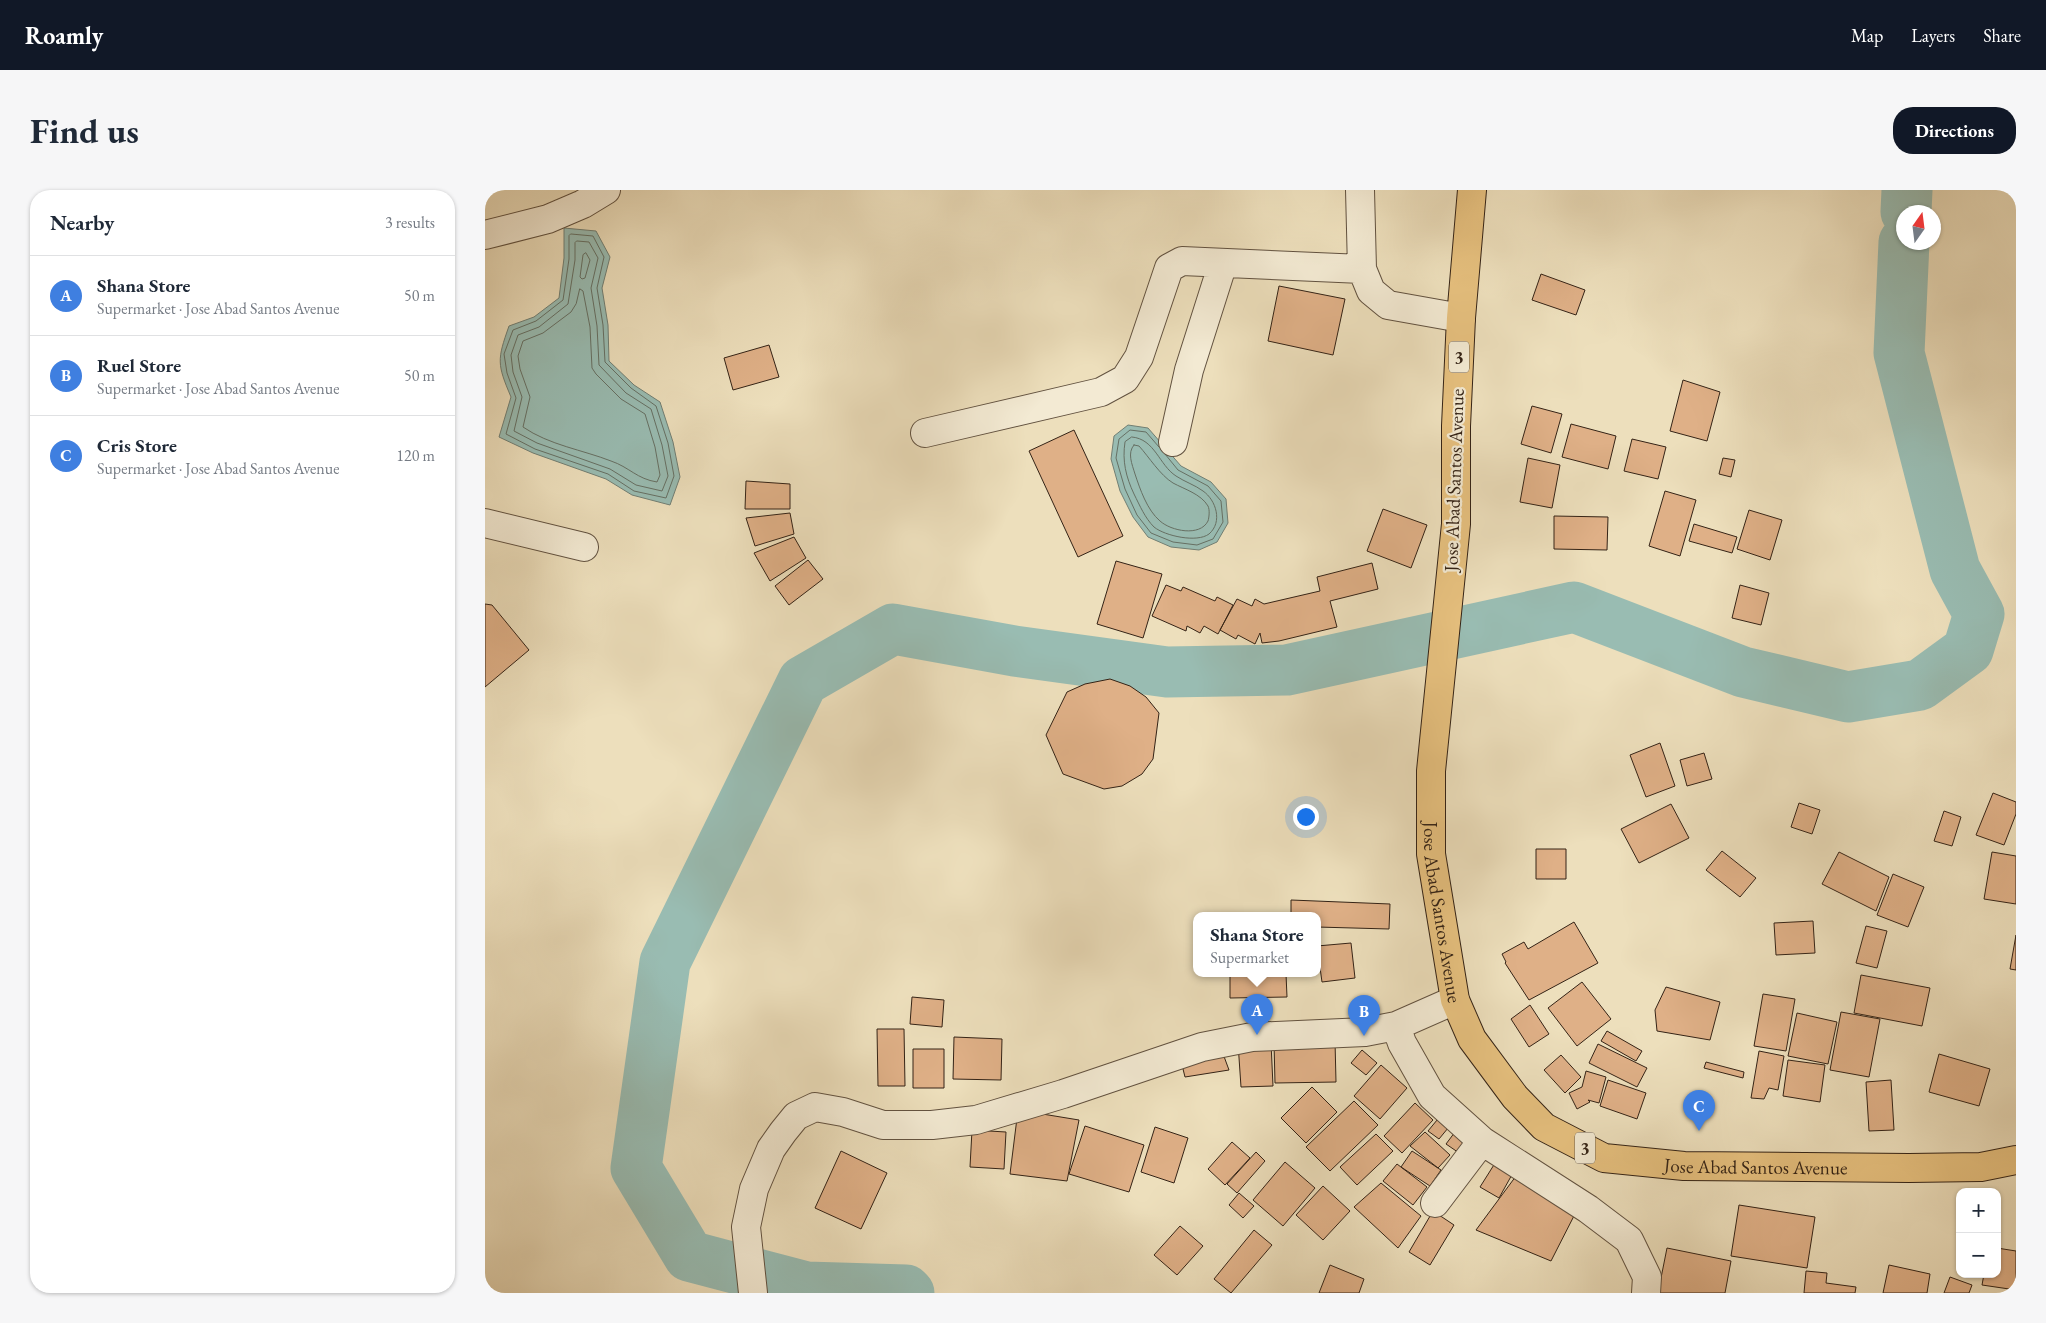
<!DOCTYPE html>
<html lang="en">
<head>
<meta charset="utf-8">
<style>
	:root { --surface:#fff; --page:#f6f6f7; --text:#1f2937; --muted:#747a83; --line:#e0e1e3; --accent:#111827 }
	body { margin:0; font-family:"EB Garamond",serif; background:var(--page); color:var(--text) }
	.controls { position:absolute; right:15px; bottom:15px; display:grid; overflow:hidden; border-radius:10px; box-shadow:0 1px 4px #0004 }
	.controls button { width:45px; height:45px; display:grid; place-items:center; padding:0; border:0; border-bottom:1px solid var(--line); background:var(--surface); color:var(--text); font:25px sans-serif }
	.compass { position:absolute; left:1411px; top:15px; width:45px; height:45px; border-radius:50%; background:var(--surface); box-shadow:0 1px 4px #0004; rotate:14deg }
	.you { position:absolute; left:820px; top:626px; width:18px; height:18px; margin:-12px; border:4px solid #fff; border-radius:50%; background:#1a73e8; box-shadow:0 0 0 8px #1a73e833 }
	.badge { display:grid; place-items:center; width:32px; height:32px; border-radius:50%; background:var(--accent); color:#fff; font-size:16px; font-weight:700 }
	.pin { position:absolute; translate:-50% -41px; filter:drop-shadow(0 1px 2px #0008) }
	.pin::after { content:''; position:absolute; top:26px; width:18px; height:15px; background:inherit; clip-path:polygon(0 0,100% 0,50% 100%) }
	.popup { position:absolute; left:708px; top:722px; width:128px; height:65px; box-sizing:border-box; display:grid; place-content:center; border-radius:10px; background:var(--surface); filter:drop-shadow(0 1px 4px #0005); font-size:16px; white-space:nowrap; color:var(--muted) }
	.popup b { font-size:19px; color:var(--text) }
	.popup::after { content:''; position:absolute; left:50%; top:100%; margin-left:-10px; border:10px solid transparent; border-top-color:var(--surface) }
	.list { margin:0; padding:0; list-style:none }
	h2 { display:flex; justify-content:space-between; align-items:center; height:65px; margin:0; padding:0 20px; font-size:21px }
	h2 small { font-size:16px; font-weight:400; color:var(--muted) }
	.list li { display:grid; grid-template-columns:32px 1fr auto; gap:15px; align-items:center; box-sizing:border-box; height:80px; padding:0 20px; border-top:1px solid var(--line) }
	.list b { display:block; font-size:19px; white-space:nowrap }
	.list p { margin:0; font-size:16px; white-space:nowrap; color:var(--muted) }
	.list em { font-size:16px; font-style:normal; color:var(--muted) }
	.map { position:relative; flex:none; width:1531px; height:1103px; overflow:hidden; border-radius:20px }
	header { display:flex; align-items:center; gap:30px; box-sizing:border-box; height:70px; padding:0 25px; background:var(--accent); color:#fff }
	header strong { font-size:24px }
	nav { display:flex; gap:28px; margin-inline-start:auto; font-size:18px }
	.intro { display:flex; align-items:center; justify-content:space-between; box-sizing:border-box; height:120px; padding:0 30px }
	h1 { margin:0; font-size:35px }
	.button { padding:12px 22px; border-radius:20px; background:var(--accent); color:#fff; font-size:18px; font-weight:700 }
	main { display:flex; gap:30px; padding:0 30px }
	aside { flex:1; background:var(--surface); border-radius:20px; box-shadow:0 1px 4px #0004 }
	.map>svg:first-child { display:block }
	.water { fill:#99bcb2; stroke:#717f74 }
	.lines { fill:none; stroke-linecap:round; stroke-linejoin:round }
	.shore { stroke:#667064; stroke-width:1 }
	.river { stroke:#99bcb2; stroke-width:51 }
	.building { fill:#dfb087; stroke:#342316 }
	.minor-casing { stroke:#625240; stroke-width:30 }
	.highway-casing { stroke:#342316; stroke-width:30 }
	.minor { stroke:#f3ead3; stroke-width:28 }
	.highway { stroke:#e6c07e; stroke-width:28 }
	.labels { text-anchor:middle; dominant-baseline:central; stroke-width:4.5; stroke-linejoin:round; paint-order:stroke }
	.shield { fill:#f3ead3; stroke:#6d5f4f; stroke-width:1 }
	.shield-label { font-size:18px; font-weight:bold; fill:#342316 }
	.street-label { font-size:19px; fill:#342316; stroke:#f3ead3 }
</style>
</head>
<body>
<header>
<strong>Roamly</strong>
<nav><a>Map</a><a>Layers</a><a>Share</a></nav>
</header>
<div class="intro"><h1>Find us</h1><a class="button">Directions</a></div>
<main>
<aside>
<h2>Nearby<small>3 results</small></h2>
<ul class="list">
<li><span class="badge" style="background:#3f7fe0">A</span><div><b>Shana Store</b><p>Supermarket · Jose Abad Santos Avenue</p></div><em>50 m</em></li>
<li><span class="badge" style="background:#3f7fe0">B</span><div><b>Ruel Store</b><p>Supermarket · Jose Abad Santos Avenue</p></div><em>50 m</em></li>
<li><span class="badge" style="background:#3f7fe0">C</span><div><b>Cris Store</b><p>Supermarket · Jose Abad Santos Avenue</p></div><em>120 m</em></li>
</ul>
</aside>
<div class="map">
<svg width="1531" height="1103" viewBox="0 0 1531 1103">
	<rect width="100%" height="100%" fill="#eddfbc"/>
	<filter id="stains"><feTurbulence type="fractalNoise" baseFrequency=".004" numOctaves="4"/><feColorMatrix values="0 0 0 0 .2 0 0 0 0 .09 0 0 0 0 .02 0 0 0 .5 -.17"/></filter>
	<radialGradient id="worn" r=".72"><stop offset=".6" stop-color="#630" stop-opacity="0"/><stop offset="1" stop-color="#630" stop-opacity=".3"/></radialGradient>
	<path class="water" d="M79,38L111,41L125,67L117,98L123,135L124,171L149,195L175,212L188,252L195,287L185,315L147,305L121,289L48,263L14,247L26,207C12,174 12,170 24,136L49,127L74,108L79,68Z
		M643,235L663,238L696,276L726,292L741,309L743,333L732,352L714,360L686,357L663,347L648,327L635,301L626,269L629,246Z"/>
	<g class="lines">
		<path class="shore" d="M86,44L108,46L119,67L112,98L118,135L120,172L146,198L171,216L183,253L189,286L181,308L149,301L123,284L50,259L21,244L31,208L22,183L19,164L28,140L51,131L78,110L84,69V46Z
			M92,51L104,52L113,68L106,98L112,136L114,175L141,203L166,219L177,255L183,286L177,301L151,295L125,279L52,253L29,241L37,207L28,182L26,165L33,145L54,137L83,114L90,70V53Z
			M101,63L105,70L100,88L97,89L95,87L98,65Z
			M95,99L98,101L105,137L107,178L111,184L136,209L160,224L170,257L175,285L172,292C152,289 144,277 126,271C98,260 64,255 38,237L45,207L35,179L33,166L38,151L58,143L86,122L91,114Z
			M647,247C670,249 674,275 691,286C700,292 710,295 718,301C731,310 738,332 724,344C712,353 680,346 669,337C660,328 655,316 649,304C641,287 637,271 640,252Z
			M649,255L654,256C664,267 675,285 688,293C699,299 716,304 723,316C725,320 724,328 723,331C715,347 686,341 675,331C662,320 655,299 650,284C647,274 642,263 649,255Z
			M674,257L661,242L645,240L634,249L631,268L640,299L652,325L666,343L688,352L712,355L728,349L738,332L736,311L723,296L693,280L680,264"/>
		<path class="river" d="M1421,22L1422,0
			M424,1103L421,1100L321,1097L204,1066L151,978L180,772L318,491L408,439L529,461L682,482L802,480L1089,417L1258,482L1363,507L1435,495L1483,460L1494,424L1470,380L1414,163L1419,52"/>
	</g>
	<path class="building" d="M1056,84L1100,100L1091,125L1047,110Z
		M794,96L860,109L848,165L783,151Z
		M284,155L294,187L248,200L239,168Z
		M1198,190L1235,202L1222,251L1185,241Z
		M1047,216L1077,224L1066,263L1036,254Z
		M1086,234L1131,246L1123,279L1077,267Z
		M589,240L638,346L593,367L544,261Z
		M1147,249L1181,257L1173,289L1139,281Z
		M1043,268L1075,275L1067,318L1035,312Z
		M1238,268L1250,270L1246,287L1234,284Z
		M261,291L305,294V319H260Z
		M1180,301L1211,310L1195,366L1164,356Z
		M898,319L942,335L926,378L882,361Z
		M1264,320L1297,330L1285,370L1252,359Z
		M305,323L309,344L270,356L261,328Z
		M1069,326L1123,327L1122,360L1069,359Z
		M1209,334L1252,347L1247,363L1204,351Z
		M309,347L321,368L285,391L269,363Z
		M323,370L338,389L304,415L290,396Z
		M631,371L677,384L658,448L612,434Z
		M887,373L893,399L845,411L852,437L794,451L777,453L775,443L770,454L753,445L751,449L735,440L752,409L767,416L770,409L779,414L835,401L832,387Z
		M681,395L696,401L698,397L730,411L732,407L748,415L733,444L719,436L715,443L702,436L701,441L667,426Z
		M1255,395L1284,403L1276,435L1247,428Z
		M0,414L7,415L44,460L0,497Z
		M625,489L645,496L661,507L674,523L668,569L657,584L637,596L619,599L578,584L561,545L582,502L600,494Z
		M1175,553L1190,596L1161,607L1145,565Z
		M1219,563L1227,589L1202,596L1195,570Z
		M1508,603L1531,612V624L1519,655L1491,645Z
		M1314,613L1335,620L1327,644L1306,637Z
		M1186,614L1204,648L1154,673L1136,639Z
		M1459,621L1476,627L1467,656L1449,651Z
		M1051,659H1081V689H1051Z
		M1237,661L1271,688L1255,707L1221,680Z
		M1354,662L1404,687L1391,721L1337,694Z
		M1507,662L1531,666V714L1499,709Z
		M1408,684L1439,697L1423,737L1392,725Z
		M806,710L905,714L904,739L832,737V726H806Z
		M1328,731L1330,763L1291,765L1289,733Z
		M1089,732L1113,773L1044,810L1020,773L1021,772L1017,764L1039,752L1043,759Z
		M1381,736L1402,741L1392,778L1371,773Z
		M1531,745V780L1525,779Z
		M866,753L870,788L837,792L832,756Z
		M745,784H801L802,807L745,808Z
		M1376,785L1445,798L1437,836L1369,823Z
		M1097,792L1126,829L1092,856L1063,818Z
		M1181,797L1235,812L1225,850L1172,841L1170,820Z
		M1278,804L1310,809L1301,861L1269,856Z
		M427,807L459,810L457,837L425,834Z
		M1045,815L1064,844L1044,857L1026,829Z
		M1356,822L1395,829L1384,887L1345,880Z
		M1312,823L1352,832L1343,874L1303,866Z
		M392,839H419L420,896H393Z
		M1122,841L1157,861L1151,871L1116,851Z
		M469,847L517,849L516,890L468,889Z
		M850,851L851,892L790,893L789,852Z
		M753,853H786L788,896L756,897Z
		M1113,854L1162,878L1152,897L1104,873Z
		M428,859H459V898H428Z
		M877,860L892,873L881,885L866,873Z
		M737,861L744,880L700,887L695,867Z
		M1274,861L1299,866L1293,900L1284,898L1279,909L1266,908Z
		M1454,864L1505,879L1494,916L1444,902Z
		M1076,865L1096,887L1080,903L1059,880Z
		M1303,870L1340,875L1335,912L1298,906Z
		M1221,872L1259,882L1258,888L1219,878Z
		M896,875L922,898L895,929L869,906Z
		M1101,881L1121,887L1114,913L1103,910L1105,912L1092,919L1084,903L1097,897Z
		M1123,890L1161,903L1152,929L1115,916Z
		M1406,890L1409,940L1384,941L1381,892Z
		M827,897L852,922L821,953L796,928Z
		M869,911L893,935L845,981L821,957Z
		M930,913L948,930L917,963L899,946Z
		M533,920L594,930L582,991L525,984Z
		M957,924L968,932L954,949L943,941Z
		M600,936L659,955L644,1002L584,984Z
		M670,937L703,948L689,993L656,982Z
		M487,940L521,942L519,979L485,977Z
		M940,942L965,965L953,978L925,956Z
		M970,942L988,956L980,967L961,954Z
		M891,944L908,961L872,995L855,977Z
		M747,952L765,968L740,995L723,979Z
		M356,961L402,983L376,1039L330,1018Z
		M927,961L956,980L945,996L916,977Z
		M771,962L780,971L752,1003L742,994Z
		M1012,970L1029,981L1014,1008L995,997Z
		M800,972L830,998L798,1036L768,1010Z
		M912,974L942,997L928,1015L898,991Z
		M1034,982L1093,1018L1066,1071L991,1040Z
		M896,993L936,1026L913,1058L869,1017Z
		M838,996L865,1021L838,1050L811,1025Z
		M754,1003L769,1016L758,1028L744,1015Z
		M1254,1015L1330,1027L1322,1078L1246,1066Z
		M948,1021L969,1035L945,1075L924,1062Z
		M695,1036L718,1056L692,1085L669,1065Z
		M769,1040L787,1055L746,1103L729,1089Z
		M1182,1058L1246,1071L1240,1103H1173Z
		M1512,1058L1531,1061V1100L1497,1095L1499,1084H1512Z
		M845,1075L879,1089L874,1103H834Z
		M1404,1075L1445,1084L1442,1103H1398Z
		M1321,1081L1342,1083L1341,1093L1371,1097L1370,1103H1319Z
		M1465,1087L1487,1095L1484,1103H1459Z"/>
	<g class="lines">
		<g class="minor-casing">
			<path id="minor" d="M875,0L877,79L886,101L903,115L976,128
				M0,45L63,29L98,14L121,0
				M440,243L616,202L640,189L654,167L684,78L697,71L877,79
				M688,252L704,180L738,73
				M0,333L99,357
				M911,836L917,853L947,906L997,951L1103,1019L1144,1050L1162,1087L1161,1103
				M950,1013L997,951
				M268,1103L261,1037L269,999L286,959L298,942L311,926L330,917L358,922L398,935H447L491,930L578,904L717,857L767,847L880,842L911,836L970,810"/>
		</g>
		<g class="highway-casing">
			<g id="highway">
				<path id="s1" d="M987,0L976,128L971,236V334L946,581V664L970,810L987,849L1030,907L1059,937L1119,968L1199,976L1424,978L1496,977L1531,970"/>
			</g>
		</g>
		<use href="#minor" class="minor"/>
		<use href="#highway" class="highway"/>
	</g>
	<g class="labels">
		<g class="shield">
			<rect x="964" y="151.5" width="20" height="31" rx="4"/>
			<rect x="1090" y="942.5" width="20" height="31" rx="4"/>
		</g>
		<g class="shield-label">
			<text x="974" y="167">3</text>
			<text x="1100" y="958">3</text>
		</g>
		<g class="street-label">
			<text transform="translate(969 290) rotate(-88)">Jose Abad Santos Avenue</text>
			<text stroke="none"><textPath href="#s1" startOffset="725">Jose Abad Santos Avenue</textPath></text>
			<text stroke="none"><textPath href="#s1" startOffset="1190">Jose Abad Santos Avenue</textPath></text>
		</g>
	</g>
	<rect width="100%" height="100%" filter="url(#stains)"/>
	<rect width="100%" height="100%" fill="url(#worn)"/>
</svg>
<div class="controls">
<button>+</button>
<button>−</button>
</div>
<svg class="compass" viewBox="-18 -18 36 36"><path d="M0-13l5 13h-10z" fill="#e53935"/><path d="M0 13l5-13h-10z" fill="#747a83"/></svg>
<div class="you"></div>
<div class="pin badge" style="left:772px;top:845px;background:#3f7fe0">A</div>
<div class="popup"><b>Shana Store</b>Supermarket</div>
<div class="pin badge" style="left:879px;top:846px;background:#3f7fe0">B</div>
<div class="pin badge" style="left:1214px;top:941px;background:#3f7fe0">C</div>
</div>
</main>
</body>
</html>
